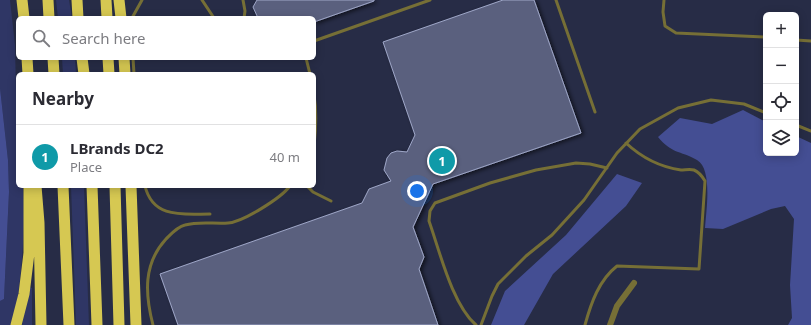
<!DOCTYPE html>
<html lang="en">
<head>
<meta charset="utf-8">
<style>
	:root { --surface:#fff; --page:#f7f7f7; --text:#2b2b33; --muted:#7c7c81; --line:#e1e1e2; --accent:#736b36 }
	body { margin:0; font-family:"Noto Sans",sans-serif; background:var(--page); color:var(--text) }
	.controls { position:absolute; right:12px; top:12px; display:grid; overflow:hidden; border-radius:6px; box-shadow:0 2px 10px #0003 }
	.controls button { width:36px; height:36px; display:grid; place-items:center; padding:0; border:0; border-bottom:1px solid var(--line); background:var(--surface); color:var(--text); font:20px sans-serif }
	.you { position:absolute; left:417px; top:191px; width:14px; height:14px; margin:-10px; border:3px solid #fff; border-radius:50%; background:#1a73e8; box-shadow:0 0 0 6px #1a73e833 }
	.badge { display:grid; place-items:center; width:26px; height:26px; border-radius:50%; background:var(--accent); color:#fff; font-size:13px; font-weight:700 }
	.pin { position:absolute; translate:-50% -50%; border:2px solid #fff; box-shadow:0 1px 4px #0006 }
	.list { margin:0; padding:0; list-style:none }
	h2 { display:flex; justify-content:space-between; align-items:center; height:52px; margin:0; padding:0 16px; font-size:17px }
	h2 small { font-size:13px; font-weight:400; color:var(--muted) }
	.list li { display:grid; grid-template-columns:26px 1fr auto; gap:12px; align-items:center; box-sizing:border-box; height:64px; padding:0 16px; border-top:1px solid var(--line) }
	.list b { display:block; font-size:15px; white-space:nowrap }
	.list p { margin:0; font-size:13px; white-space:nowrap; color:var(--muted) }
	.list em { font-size:13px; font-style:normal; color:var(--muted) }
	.icon { flex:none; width:22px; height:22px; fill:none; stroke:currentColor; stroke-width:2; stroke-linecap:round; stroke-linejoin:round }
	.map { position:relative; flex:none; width:811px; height:325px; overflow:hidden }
	.search { position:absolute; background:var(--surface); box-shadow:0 2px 10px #0003; left:16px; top:16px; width:300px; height:44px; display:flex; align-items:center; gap:10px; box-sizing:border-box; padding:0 14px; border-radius:6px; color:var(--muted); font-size:15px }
	.panel { position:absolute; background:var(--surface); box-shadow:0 2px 10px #0003; left:16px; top:72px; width:300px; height:116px; border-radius:6px }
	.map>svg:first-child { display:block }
	.green { fill:#2f3665 }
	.forest { fill:#444e93 }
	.building { fill:#5a607e; stroke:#9fa7c8; filter:url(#shadow) }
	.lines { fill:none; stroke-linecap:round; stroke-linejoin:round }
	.lane { stroke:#766f36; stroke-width:3 }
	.street { stroke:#766f36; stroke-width:6 }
	.highway { stroke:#d6c852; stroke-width:11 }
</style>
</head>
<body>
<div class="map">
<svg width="811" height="325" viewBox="0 0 811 325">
	<defs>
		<filter id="shadow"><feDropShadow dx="2.5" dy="1.5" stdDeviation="2" flood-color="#0009"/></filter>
	</defs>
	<rect width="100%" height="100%" fill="#272c46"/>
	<path class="green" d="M0,0H10L15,45L18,186H23C26,233 21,279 14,325H0V301L4,299L9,192L8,160L0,88Z
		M56,0H69L72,18H58Z
		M62,58H75L76,74H63Z
		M71,186H84L89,325H76Z
		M29,287L32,288V325H22Z"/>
	<path class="forest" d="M0,88L8,160L9,192L4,299L0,301Z
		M743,110L766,122V153H796V136L811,143V325H788L792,318L790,285L794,219L785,206L771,209L723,229L705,228C706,212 713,169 697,160C679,150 672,154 658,137L680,118L712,124Z
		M617,174L642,183L626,206L553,274L524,325H491L505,291L566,235Z"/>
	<path class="building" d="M257,0H374V1L314,22V18H258L253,7Z
		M503,0H534L581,133L433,184L413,227L424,257L419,269L438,325H178L160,274L362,203L369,189L391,181L384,170L387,158L391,153L397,151L407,152L415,135L383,42Z"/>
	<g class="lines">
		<path class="lane" d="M202,0L214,18
			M243,0L245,11L244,18
			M556,0L595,112
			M664,0L663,12L665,26L676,33L766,37
			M132,18L142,0
			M796,40L811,41
			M314,41L430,0
			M133,58L134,74
			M306,58L310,74
			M314,95C317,112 316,129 314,146
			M796,125L811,131
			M145,186C153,219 183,214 210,214
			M307,186L313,192L331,201
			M153,325C145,294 143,264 166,239C171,234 177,227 185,225C199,221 214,224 228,223C243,222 281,198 290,186
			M476,325C452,304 440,252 429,221L430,211L435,203L490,183L536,170L576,163L590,164L607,168
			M481,325L492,296L498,284L526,256L552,235L584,200L617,153L640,129L678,108L711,100L744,104L766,113
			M585,325C591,303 599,280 617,266L699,269L705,181C702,176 699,172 694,170C690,169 685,170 681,170C660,167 641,157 626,143"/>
		<path class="street" d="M610,325L617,306L634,283"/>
		<path class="highway" d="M22,0L24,18
			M48,0L49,18
			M77,0L78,18
			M106,0L107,18
			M119,0L121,18
			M27,58L28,74
			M53,58L54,74
			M82,58L84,74
			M108,58L109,74
			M124,58L125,74
			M36,186L39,223L41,325
			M63,186L69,325
			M92,186L97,325
			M115,186L119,325
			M131,186L136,325
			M16,325L24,294L29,253V186"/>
	</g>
</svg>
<div class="controls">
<button>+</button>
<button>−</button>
<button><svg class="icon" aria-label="locate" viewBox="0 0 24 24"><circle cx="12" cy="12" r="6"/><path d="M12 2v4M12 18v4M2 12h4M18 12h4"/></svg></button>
<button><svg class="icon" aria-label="layers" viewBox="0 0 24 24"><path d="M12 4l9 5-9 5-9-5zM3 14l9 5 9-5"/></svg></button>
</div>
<div class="you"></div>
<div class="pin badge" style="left:442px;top:161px;background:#0f9aa8">1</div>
<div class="search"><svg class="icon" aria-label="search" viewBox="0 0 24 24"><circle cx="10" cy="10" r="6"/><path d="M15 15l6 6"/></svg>Search here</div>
<section class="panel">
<h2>Nearby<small></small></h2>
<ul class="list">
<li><span class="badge" style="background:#0f9aa8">1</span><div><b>LBrands DC2</b><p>Place</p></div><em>40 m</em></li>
</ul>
</section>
</div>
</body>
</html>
